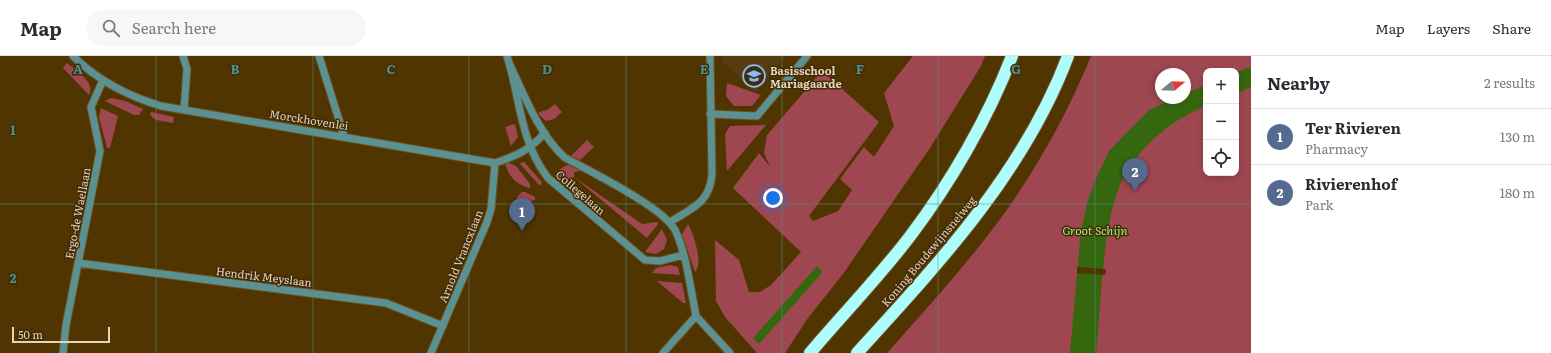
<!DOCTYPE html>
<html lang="en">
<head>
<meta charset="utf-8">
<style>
	:root { --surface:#fff; --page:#f7f7f7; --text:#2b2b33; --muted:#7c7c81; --line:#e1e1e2; --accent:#556b8d }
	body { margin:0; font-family:Literata,serif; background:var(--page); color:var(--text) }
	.controls { position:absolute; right:12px; top:12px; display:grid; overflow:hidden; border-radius:8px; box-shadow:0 2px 6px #0003 }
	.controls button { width:36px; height:36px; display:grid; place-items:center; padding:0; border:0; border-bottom:1px solid var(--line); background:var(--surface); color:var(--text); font:20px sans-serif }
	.compass { position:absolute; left:1155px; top:12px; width:36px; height:36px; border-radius:50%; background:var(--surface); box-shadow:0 2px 6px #0003; rotate:71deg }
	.scale { position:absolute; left:12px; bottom:10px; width:98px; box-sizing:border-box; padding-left:4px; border:2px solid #e4d2bb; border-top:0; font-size:11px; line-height:14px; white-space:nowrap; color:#e4d2bb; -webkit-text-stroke:3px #422c08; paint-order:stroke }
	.you { position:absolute; left:773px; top:142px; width:14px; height:14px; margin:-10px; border:3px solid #fff; border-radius:50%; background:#1a73e8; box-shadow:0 0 0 6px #1a73e833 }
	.badge { display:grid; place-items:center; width:26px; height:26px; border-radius:50%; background:var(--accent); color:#fff; font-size:13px; font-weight:700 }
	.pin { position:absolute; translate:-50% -33px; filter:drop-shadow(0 1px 2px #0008) }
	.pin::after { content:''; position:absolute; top:21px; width:14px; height:12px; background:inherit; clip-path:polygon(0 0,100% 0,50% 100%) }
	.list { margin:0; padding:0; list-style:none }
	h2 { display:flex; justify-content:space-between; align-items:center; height:52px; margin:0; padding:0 16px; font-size:17px }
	h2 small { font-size:13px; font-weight:400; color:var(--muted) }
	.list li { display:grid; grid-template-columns:26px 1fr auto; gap:12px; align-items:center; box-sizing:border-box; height:56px; padding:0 16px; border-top:1px solid var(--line) }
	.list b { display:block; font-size:15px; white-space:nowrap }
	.list p { margin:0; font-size:13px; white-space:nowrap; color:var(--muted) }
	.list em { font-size:13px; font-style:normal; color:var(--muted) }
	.icon { flex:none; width:22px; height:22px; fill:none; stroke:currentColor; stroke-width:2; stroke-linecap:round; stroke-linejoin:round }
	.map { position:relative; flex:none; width:1251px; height:297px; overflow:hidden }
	header { display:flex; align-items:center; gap:24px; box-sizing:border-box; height:56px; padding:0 20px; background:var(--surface); border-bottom:1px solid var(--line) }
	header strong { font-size:19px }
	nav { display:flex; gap:22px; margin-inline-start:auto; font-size:14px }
	.search { width:280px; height:36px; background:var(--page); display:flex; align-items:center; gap:10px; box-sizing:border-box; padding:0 14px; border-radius:22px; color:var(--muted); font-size:15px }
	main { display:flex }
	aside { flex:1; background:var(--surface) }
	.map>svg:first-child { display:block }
	.built { fill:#573d13 }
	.green { fill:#9e4750; fill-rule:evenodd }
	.water { fill:#35670f }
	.pier { fill:#513501 }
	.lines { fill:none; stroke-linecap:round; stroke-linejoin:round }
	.minor-casing { stroke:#6b5122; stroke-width:9 }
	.highway-casing { stroke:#6b5122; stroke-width:14 }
	.minor { stroke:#5b9191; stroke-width:7 }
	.highway { stroke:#aefcfc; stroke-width:12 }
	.grid { fill:none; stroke:#4f9285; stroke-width:1; stroke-opacity:0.55 }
	.labels { text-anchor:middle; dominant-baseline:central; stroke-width:3; stroke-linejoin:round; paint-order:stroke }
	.poi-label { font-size:11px; font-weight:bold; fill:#e4d2bb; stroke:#422c08; text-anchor:start }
	.street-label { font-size:11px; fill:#e4d2bb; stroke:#422c08 }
	.water-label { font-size:12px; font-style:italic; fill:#a1e87c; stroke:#422c08 }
	.grid-label { font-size:13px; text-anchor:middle; font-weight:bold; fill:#4f9285; stroke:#422c08; stroke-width:3; stroke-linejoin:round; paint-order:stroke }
</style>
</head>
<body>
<header>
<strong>Map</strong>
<div class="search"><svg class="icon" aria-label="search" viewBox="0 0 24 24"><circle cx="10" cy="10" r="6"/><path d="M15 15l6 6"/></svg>Search here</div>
<nav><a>Map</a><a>Layers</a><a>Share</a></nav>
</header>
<main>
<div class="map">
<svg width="1251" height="297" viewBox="0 0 1251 297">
	<rect width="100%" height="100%" fill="#513501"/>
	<path class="built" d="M722,0H785L756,36L722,5Z"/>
	<path class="green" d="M913,0H985L981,10L930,92L843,218L808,262L785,297H757L725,261L716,245L715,184L739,204L749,236H760L771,229L801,196L733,132L759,97L770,111L764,97L767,79L822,15L879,66L809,160L813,165L838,155L852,134L840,123L864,91L874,101L894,70L884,37Z
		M1091,0H1251V297H887C928,251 970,205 1006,155C1040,107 1069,54 1091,0ZM1206,15H1236V117H1206ZM1161,18H1185V42H1161Z
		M67,7C76,15 96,26 89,39L63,12Z
		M727,27L761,39L752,50H734L726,40Z
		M111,42L125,45L143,53L139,59H134L105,45Z
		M555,48L562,56L554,63L546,65L539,59V56L547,54Z
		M101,52L118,60L110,92H107L99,61Z
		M151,56L174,61L173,67L156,64L150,59Z
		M515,68L518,81L511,90L505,71Z
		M766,69L727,115L725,78L730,70Z
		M587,84L594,91L580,104L571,100Z
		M507,106L516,110L530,128V132C516,128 510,122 505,108Z
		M524,106L542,126L540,130L521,109L520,107Z
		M568,109L581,115L574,116V121L642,168L657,166L658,168L647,182L574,121L561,127C554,120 559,111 568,109Z
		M522,136H525L535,141V144L518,148L517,141Z
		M688,168C693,177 704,207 695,216L682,178Z
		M662,173L667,184L664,193L656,198L645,196Z
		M670,209L678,211L680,219L652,217L656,212Z
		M657,225L682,227L686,247H683Z"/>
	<path class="water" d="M1251,11V31L1236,38V16Z
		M1206,29V50C1175,62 1145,86 1127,115C1101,158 1102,246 1096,297H1070L1081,174L1088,144L1098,118L1109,95L1149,54L1175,42H1185V38Z
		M817,210L822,215L821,218L759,288L753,282Z"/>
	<path class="pier" d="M1077,211L1106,213L1105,219L1077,217Z"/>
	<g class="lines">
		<g class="minor-casing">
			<path id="minor" d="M73,0C98,25 128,40 161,50L495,107C518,99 528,95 545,77
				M183,0L187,13L184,54
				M319,0L344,80
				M507,0C520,41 520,86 548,122L645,204L660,205L683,199
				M509,7C524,38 538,77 564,101C589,115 663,151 675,174C686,196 691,235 696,260
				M710,58L757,60L807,0
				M670,166C692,152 710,147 712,118L710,0
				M78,207L386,247L443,270
				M696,260L730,297
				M63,297L66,269L100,95L91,51L103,24
				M431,297L487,166L491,153L495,107
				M663,297L696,260"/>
		</g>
		<g class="highway-casing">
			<path id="highway" d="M810,297C843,258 880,220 911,179C951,126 988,62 1012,0
				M857,297C939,207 1025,115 1068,0"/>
		</g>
		<use href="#minor" class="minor"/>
		<use href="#highway" class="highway"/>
	</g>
	<path class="grid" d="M156,0V297M313,0V297M469,0V297M626,0V297M782,0V297M938,0V297M1095,0V297M0,148H1251"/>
	<defs>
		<g id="school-ring" transform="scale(1.15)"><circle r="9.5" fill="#422c08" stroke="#89bafc" stroke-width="1.5"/><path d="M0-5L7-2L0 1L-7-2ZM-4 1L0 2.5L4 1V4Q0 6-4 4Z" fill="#89bafc"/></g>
	</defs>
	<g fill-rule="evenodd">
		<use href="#school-ring" x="754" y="20"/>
	</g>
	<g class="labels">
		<g class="poi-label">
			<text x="770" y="14">Basisschool<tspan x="770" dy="13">Mariagaarde</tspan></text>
		</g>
		<g class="street-label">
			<text transform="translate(309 63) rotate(9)">Morckhovenlei</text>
			<text transform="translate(581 136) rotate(41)">Collegelaan</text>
			<text transform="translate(77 157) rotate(-79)">Ergo-de Waellaan</text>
			<text transform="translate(928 195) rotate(-50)">Koning Boudewijnsnelweg</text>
			<text transform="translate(460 200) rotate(-68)">Arnold Vrancxlaan</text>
			<text transform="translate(264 220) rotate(7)">Hendrik Meyslaan</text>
		</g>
		<g class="water-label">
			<text x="1095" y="174">Groot Schijn</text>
		</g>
	</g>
	<g class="grid-label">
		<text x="78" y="18">A</text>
		<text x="235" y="18">B</text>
		<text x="391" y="18">C</text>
		<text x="547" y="18">D</text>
		<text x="704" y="18">E</text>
		<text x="860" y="18">F</text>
		<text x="1016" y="18">G</text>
		<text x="13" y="79">1</text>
		<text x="13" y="227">2</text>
	</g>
</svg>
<div class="controls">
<button>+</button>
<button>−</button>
<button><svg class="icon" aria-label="locate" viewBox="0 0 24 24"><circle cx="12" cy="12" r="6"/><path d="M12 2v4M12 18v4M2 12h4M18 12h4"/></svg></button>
</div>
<svg class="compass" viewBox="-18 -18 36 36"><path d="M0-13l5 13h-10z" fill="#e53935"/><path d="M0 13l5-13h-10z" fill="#7c7c81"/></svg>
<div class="scale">50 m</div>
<div class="you"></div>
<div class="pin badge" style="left:522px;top:175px">1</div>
<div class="pin badge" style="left:1135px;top:135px">2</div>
</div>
<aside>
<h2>Nearby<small>2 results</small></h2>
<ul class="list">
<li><span class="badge">1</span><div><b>Ter Rivieren</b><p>Pharmacy</p></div><em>130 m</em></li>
<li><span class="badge">2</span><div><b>Rivierenhof</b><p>Park</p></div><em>180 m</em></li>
</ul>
</aside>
</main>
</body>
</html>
